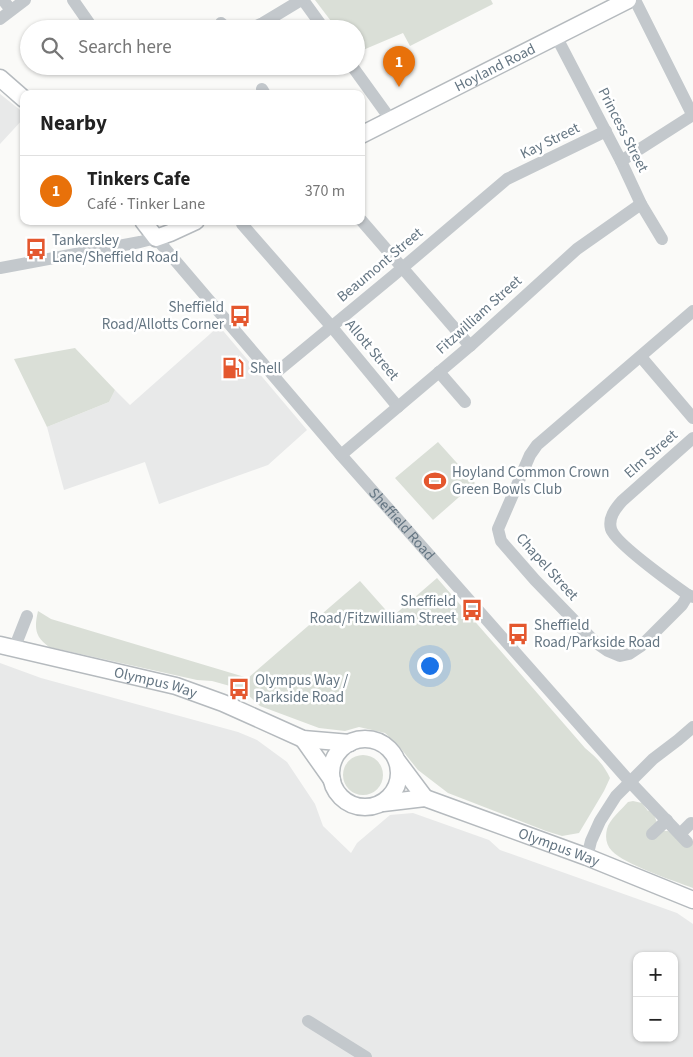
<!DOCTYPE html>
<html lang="en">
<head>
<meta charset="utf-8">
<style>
	:root { --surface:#fff; --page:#f6f6f6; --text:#222; --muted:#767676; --line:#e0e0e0; --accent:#1a73e8 }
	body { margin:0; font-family:"Source Sans 3",sans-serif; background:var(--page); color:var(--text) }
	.controls { position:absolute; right:15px; bottom:15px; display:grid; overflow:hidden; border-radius:10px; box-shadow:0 1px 4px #0004 }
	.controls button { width:45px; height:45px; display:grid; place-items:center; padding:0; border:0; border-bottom:1px solid var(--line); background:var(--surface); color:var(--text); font:25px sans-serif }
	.you { position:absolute; left:429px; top:665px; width:18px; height:18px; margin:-12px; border:4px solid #fff; border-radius:50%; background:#1a73e8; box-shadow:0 0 0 8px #1a73e833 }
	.badge { display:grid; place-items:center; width:32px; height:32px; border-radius:50%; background:var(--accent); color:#fff; font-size:16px; font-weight:700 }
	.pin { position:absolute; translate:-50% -41px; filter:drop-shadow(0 1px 2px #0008) }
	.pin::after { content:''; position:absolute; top:26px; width:18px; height:15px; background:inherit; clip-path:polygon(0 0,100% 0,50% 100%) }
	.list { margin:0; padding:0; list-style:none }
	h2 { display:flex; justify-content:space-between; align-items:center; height:65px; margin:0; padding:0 20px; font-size:21px }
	h2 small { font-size:16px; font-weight:400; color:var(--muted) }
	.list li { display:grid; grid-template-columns:32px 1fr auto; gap:15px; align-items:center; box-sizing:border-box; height:70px; padding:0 20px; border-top:1px solid var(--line) }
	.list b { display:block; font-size:19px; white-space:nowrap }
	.list p { margin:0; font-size:16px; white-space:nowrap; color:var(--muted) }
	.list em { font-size:16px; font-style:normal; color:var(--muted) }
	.icon { flex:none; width:28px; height:28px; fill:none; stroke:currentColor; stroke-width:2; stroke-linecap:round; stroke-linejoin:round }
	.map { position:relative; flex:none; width:693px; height:1057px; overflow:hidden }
	.search { position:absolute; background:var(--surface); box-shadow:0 1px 4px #0004; left:20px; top:20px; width:345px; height:55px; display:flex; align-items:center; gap:12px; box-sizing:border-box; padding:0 18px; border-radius:28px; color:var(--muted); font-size:19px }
	.panel { position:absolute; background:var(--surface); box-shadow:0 1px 4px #0004; left:20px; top:90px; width:345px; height:135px; border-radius:10px }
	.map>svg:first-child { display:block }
	.built { fill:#e8e9e9; fill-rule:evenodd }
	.green { fill:#dadfd7 }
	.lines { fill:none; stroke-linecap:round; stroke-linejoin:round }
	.major-casing { stroke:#b5babe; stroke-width:19 }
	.minor { stroke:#c3c8cc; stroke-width:12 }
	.major { stroke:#fff; stroke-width:16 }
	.labels { text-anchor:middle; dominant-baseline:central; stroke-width:5; stroke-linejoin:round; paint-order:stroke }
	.street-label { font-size:15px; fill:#657683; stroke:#fff }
	.poi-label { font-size:15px; fill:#657683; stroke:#fff; text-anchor:start }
</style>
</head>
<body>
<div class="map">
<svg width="693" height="1057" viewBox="0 0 693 1057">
	<rect width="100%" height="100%" fill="#fafaf8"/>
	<path class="built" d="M0,94L24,113V118L0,144Z
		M219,326L307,430L268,465L159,504L145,462L64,490L47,427L109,402L115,390L130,405Z
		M0,663L41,678L238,732L257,740L287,762L315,804L323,826L351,853L357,843L390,815L413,813L489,840L500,850L677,913L693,924V1057H0ZM637,956H674V1038H637Z"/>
	<path class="green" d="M315,0H491L493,4L410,46L403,33L356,53V29H337Z
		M75,348L115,390L109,402L47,427L14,359Z
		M438,442L475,483L433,520L395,478Z
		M437,578L585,748C596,757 604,765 610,778L604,791L579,833L562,836L546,831L448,793L418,770L398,745L385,733L359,727L345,731L319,728L260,706L248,695L230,686L212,681L197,680L49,647C35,637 34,628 38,611L51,619L248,678L360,581L392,617Z
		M343 775a20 20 0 1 1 40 0a20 20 0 1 1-40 0Z
		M633,801L642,803L648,811L651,809C656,817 656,823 661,831H668L693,841V888C674,881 624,864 612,851C606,845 605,837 607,829C609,820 622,809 628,802Z"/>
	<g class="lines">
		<g class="major-casing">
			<g id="major">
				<path d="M0,78L24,99"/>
				<path id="s2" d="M361,135L628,0"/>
				<path d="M143,221L156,238L170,233L196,221"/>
				<path id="s3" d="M0,645L176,686L223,703L303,739L350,743"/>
				<path d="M303,739L332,780"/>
				<circle cx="365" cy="773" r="34"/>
				<path d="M398,762L425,798"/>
				<path id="s4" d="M383,803L425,798L587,857L693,900"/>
			</g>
		</g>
		<g class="minor">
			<path d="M3,0L11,10"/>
			<path d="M73,0L89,23"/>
			<path d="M303,0L324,29"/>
			<path d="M635,0L693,116"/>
			<path d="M0,19L25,0"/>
			<path d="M221,23L228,29"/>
			<path d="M250,29L263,23L301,0"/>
			<path d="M556,36L621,161L641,204L662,239"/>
			<path d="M352,66L391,120"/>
			<path d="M262,89L265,94"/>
			<path d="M621,161L693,115"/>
			<path d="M361,220L470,346"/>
			<path d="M242,224L331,326L398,407"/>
			<path id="s1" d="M0,268L140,242L156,238L341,455L630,782L687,842"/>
			<path d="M641,357L693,418"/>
			<path d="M439,372L465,402"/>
			<path d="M273,375L394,275L507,179L606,131"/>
			<path d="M693,438L622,501C615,509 608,518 611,529C615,543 674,585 688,595L693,597"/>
			<path d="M341,455L470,346L577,249L641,204"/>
			<path d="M688,595L682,605L641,646L629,654L620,656L608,651L595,642L535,580L501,541L498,529L530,455L537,445L693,311"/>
			<path d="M14,649L27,616"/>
			<path d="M652,834L667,820"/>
			<path d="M680,834L691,823"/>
			<path d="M587,857L591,841L600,821L616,796L653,759L678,740L693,727"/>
			<path d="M308,1021L366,1057"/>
		</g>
		<use href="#major" class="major"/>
	</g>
	<defs>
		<g id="bus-bare" transform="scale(1.725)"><path d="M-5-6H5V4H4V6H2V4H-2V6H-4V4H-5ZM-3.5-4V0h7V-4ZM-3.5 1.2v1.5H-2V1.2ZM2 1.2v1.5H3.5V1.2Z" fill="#e4572e" stroke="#fff" stroke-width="2.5" paint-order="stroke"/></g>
		<g id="fuel-bare" transform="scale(1.725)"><path d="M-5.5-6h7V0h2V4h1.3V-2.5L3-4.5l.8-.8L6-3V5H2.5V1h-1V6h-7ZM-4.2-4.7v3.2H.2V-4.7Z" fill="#e4572e" stroke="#fff" stroke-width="2.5" paint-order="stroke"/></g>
		<g id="stadium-bare" transform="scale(1.725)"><path d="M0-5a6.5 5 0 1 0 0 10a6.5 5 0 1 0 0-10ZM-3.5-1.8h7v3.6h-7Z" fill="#e4572e" stroke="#fff" stroke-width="2.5" paint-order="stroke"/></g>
	</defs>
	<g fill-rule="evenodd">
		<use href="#bus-bare" x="36" y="249"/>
		<use href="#bus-bare" x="240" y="316"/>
		<use href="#fuel-bare" x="233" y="368"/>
		<use href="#stadium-bare" x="435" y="481"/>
		<use href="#bus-bare" x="472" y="610"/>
		<use href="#bus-bare" x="518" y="634"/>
		<use href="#bus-bare" x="239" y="689"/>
	</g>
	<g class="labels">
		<g class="street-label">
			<text stroke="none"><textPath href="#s2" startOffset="150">Hoyland Road</textPath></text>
			<text transform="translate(623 130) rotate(63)">Princess Street</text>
			<text transform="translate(550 141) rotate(-26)">Kay Street</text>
			<text transform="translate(380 265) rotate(-40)">Beaumont Street</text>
			<text transform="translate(479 315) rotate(-42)">Fitzwilliam Street</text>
			<text transform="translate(372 350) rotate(50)">Allott Street</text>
			<text transform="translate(651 454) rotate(-41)">Elm Street</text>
			<text stroke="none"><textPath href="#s1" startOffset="536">Sheffield Road</textPath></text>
			<text transform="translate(547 567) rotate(48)">Chapel Street</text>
			<text stroke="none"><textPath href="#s3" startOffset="160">Olympus Way</textPath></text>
			<text stroke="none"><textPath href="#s4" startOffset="185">Olympus Way</textPath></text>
		</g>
		<g class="poi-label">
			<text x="52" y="240">Tankersley<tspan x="52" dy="17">Lane/Sheffield Road</tspan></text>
			<text x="224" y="307" text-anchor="end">Sheffield<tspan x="224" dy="17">Road/Allotts Corner</tspan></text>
			<text x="250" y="368">Shell</text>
			<text x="452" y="472">Hoyland Common Crown<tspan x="452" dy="17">Green Bowls Club</tspan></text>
			<text x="456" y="601" text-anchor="end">Sheffield<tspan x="456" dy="17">Road/Fitzwilliam Street</tspan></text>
			<text x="534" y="625">Sheffield<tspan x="534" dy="17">Road/Parkside Road</tspan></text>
			<text x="255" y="680">Olympus Way /<tspan x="255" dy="17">Parkside Road</tspan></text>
		</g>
	</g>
</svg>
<div class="controls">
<button>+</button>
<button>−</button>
</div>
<div class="you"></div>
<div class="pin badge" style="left:399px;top:87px;background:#e8710a">1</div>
<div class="search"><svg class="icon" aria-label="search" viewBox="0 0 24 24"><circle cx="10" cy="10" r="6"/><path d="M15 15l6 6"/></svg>Search here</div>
<section class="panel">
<h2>Nearby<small></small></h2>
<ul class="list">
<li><span class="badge" style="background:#e8710a">1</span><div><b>Tinkers Cafe</b><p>Café · Tinker Lane</p></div><em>370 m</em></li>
</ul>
</section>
</div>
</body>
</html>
